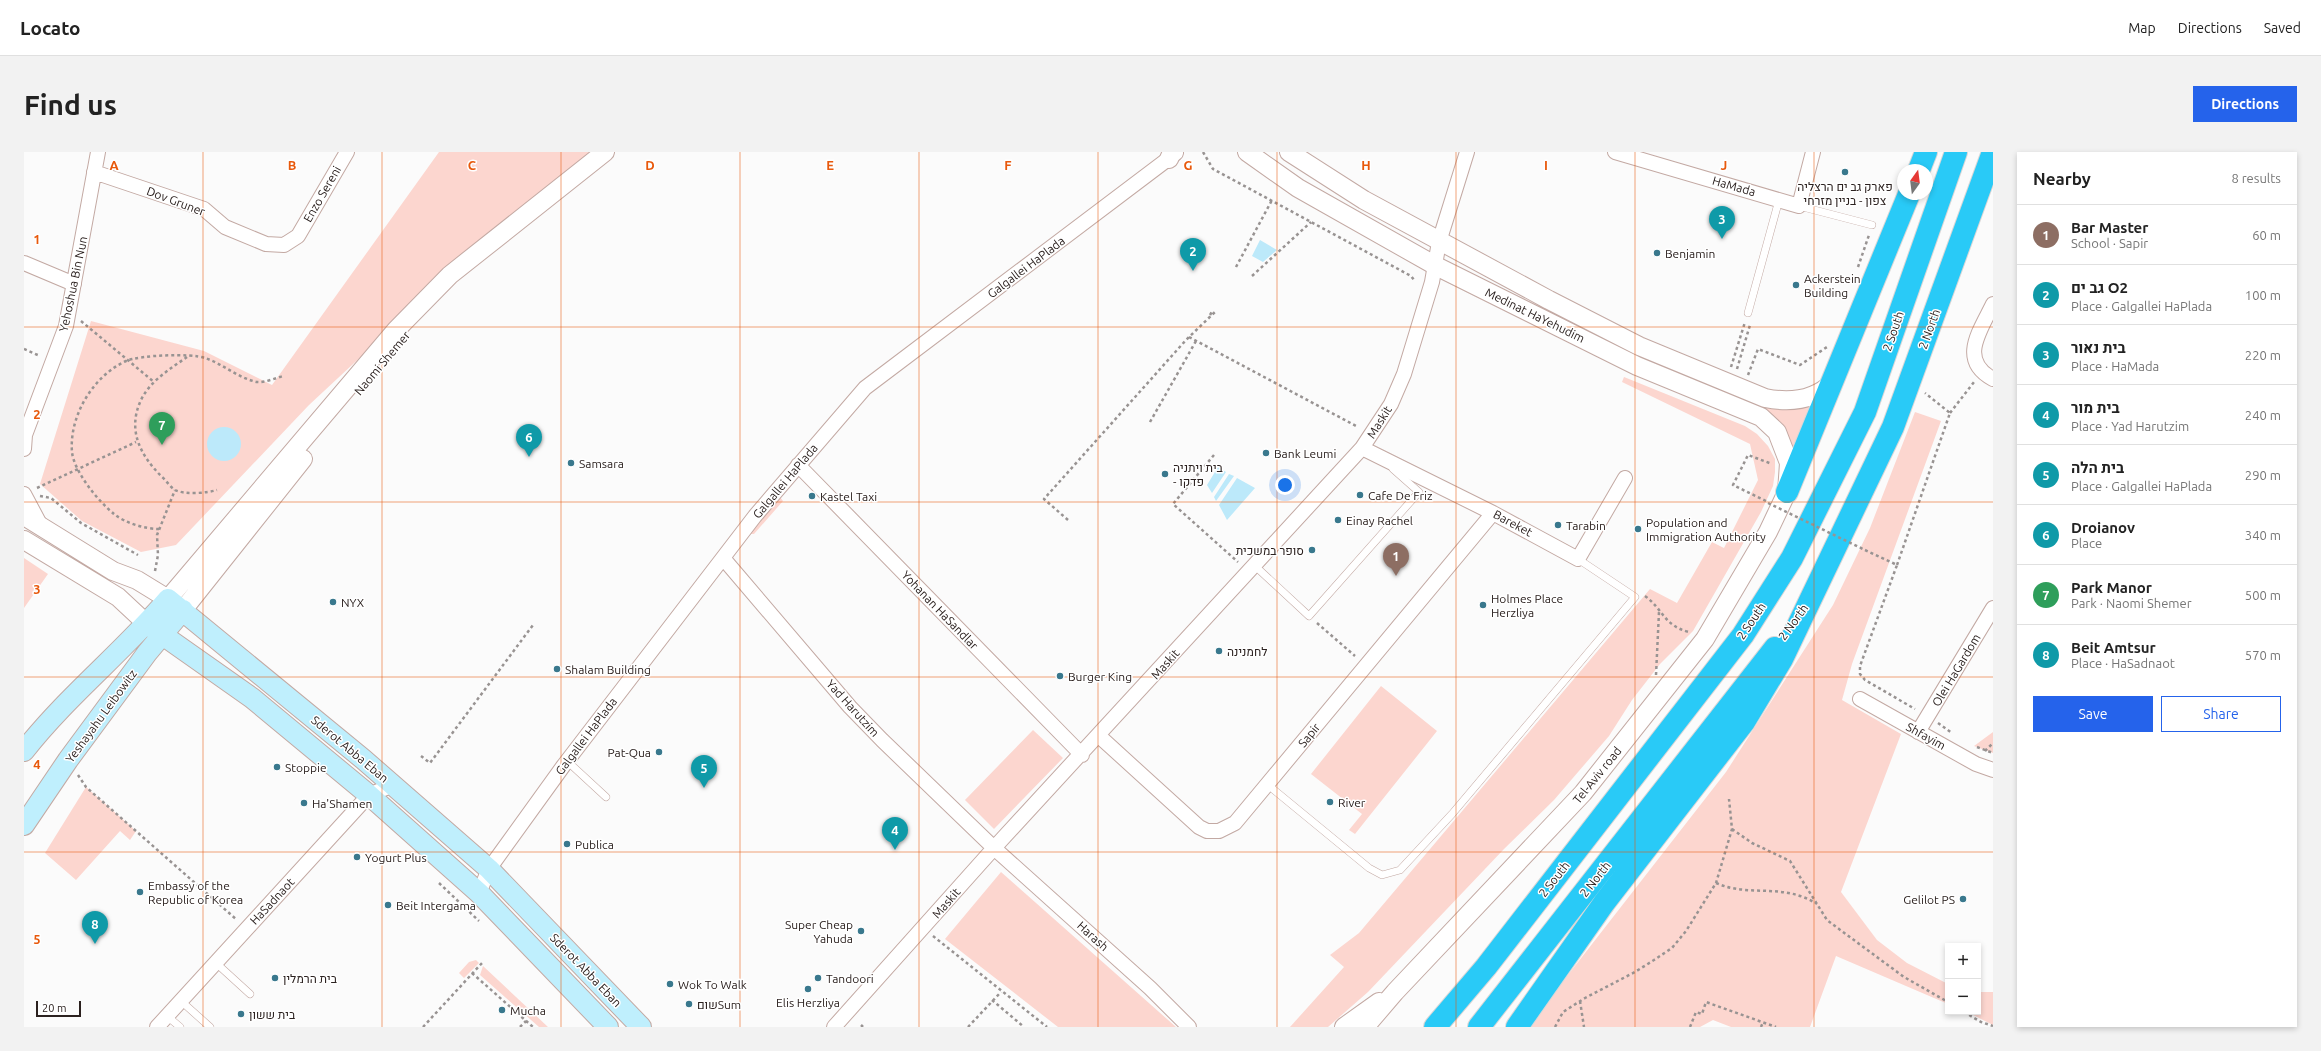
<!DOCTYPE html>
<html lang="en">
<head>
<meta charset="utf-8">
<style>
	:root { --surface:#fff; --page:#f2f2f2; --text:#222; --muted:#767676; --line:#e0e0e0; --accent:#2563eb }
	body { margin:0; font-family:Ubuntu,Heebo,sans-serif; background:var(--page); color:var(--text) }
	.controls { position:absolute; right:12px; bottom:12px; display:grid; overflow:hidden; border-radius:0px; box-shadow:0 2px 6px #0003 }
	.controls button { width:36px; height:36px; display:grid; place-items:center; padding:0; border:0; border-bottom:1px solid var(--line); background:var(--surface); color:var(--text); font:20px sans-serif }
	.compass { position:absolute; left:1873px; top:12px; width:36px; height:36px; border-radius:50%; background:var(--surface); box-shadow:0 2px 6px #0003; rotate:14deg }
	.scale { position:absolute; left:12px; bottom:10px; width:45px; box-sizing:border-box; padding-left:4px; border:2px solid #2b211f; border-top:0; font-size:11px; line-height:14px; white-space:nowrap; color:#2b211f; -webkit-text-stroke:3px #fff; paint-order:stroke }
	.you { position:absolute; left:1261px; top:333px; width:14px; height:14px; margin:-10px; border:3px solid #fff; border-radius:50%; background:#1a73e8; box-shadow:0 0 0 6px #1a73e833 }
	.badge { display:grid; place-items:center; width:26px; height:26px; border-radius:50%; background:var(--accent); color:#fff; font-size:13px; font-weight:700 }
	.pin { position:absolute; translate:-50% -33px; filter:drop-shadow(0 1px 2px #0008) }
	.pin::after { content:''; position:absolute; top:21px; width:14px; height:12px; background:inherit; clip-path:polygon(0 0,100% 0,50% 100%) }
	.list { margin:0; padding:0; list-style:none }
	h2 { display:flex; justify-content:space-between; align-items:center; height:52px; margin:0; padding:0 16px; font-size:17px }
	h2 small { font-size:13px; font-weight:400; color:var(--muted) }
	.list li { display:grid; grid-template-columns:26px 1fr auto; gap:12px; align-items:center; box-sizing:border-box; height:60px; padding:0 16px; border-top:1px solid var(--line) }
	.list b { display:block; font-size:15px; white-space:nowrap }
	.list p { margin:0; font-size:13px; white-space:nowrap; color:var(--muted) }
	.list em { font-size:13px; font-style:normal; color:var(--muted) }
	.actions { display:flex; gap:8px; padding:12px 16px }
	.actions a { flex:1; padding:9px 0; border:1px solid var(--accent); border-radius:0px; text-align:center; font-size:14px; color:var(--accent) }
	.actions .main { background:var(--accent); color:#fff }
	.map { position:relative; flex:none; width:1969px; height:875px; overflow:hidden; border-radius:0px }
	header { display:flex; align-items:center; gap:24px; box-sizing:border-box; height:56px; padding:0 20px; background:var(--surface); border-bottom:1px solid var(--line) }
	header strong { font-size:19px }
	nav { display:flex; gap:22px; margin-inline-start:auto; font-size:14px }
	.intro { display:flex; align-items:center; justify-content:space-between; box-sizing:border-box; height:96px; padding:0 24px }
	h1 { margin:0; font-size:28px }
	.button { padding:10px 18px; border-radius:0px; background:var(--accent); color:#fff; font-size:14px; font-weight:700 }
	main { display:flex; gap:24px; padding:0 24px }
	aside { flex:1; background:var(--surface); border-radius:0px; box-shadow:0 2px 6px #0003 }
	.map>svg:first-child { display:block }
	.green { fill:#fcd6cf }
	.water { fill:#bce9fa }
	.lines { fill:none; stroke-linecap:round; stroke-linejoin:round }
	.service-casing { stroke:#c3a9a3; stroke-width:8 }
	.minor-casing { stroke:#c3a9a3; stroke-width:16 }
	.tertiary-casing { stroke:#c3a9a3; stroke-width:20 }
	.secondary-casing { stroke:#c3a9a3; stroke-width:22 }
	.motorway-casing { stroke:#d9d7d7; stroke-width:24 }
	.path { stroke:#989392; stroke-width:2.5; stroke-dasharray:3 3; stroke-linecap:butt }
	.service { stroke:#fff; stroke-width:7 }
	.minor { stroke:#fff; stroke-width:14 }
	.tertiary { stroke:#fff; stroke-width:18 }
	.secondary { stroke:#bfeffd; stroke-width:20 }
	.motorway { stroke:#29caf7; stroke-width:22 }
	.path-bridge { stroke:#989392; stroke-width:2.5; stroke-dasharray:3 3; stroke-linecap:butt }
	.grid { fill:none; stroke:#e8590c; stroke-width:1; stroke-opacity:0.55 }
	.poi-dot { fill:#39788d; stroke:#fff; stroke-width:1.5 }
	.labels { text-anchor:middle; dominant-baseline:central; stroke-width:3; stroke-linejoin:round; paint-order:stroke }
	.street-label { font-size:12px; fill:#2b211f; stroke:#fff }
	.poi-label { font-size:12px; fill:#2b211f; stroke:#fff; text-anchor:start }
	.grid-label { font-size:13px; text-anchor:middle; font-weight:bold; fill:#e8590c; stroke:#fff; stroke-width:3; stroke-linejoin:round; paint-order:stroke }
</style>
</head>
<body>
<header>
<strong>Locato</strong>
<nav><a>Map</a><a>Directions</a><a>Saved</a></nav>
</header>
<div class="intro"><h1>Find us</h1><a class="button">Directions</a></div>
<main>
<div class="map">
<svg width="1969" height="875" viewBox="0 0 1969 875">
	<rect width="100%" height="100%" fill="#fbfbfb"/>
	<path class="green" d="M415,0H577L428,120L285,253L152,393L117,400L58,369L16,332L67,169L180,199L248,233Z
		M1600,225L1721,274L1733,282L1744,294L1751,307V320L1749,334L1737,360L1669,479L1636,512L1608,548L1585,584L1530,648L1480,697L1344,840L1304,875H1266L1320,815L1306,803L1335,781L1626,437L1653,451L1688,390L1700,396L1734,328L1726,292L1598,230Z
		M1791,250L1769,311L1741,262L1743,254L1765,257Z
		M1891,260L1917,269L1828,512L1818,548L1877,582L1817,740L1853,788L1883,811L1924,832V852L1812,804L1786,875H1707L1689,868L1676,875H1506L1526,846L1702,620L1809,453L1846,376Z
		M756,345L759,349L730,382H726V380Z
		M0,406L24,422L0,456Z
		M1357,534L1413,579L1331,682L1325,678L1338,662L1287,622Z
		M1009,578L1039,606L970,677L941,648Z
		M1969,580V601L1950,594Z
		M62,635L112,679L106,688L96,679L52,728L21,701Z
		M977,720L1152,875H1034L921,787Z
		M452,808L455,811L440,826L435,821L445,810Z
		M459,814L524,875H515L456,823Z
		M1954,840H1969V873L1943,860H1954Z"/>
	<path class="water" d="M1236,88L1253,98L1239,110L1228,104Z
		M183 292a17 17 0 1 1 34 0a17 17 0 1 1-34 0Z
		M1194,315L1202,320L1188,341L1183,333Z
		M1205,322L1210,324L1192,349L1190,345Z
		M1213,326L1231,336L1203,368L1195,353Z"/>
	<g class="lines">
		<g class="service-casing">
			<path id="service" d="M1775,54L1848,73
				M1724,161L1755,48
				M1230,413L1285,464L1395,340L1369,317
				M543,609L582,645
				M1244,633L1345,716L1358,723L1376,718L1428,662L1611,445L1554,407
				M192,811L226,842
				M157,849L186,875
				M143,864L156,875"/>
		</g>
		<g class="minor-casing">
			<path id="minor" d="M1591,0L1775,54L1789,0
				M70,20L180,57L201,75L242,92L260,93L274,84L323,0
				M0,111L50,132
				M1969,152C1956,179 1934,208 1969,227
				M1338,296L1469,361L1554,407L1601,326
				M0,297L1,283L42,174L74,0
				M774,313L1058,603
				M0,342L17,374
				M699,406L826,555L858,588L970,696L1126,836L1165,875
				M1836,547L1952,612L1969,618
				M1894,580L1969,456
				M1075,584L1175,675L1183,679H1195L1211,671L1469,361
				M455,741L465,717L540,613L731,364L841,236L1152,1
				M133,875L345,643L369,633
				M810,875L970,696L1338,296L1367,252L1380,222L1408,130L1415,90L1443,0"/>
		</g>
		<g class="tertiary-casing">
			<path id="tertiary" d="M1223,0L1274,36L1412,114L1613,214L1737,265L1753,280L1765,311L1763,340L1744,380L1681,487L1559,641L1371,840L1341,875
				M1265,0L1340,48L1525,148L1615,194L1741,246C1766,251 1790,249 1809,230
				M1145,7L1148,0
				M0,364L89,419L113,428L144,447L372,178L426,123L581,0
				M0,388L94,445L123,472
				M159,458L279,307
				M1320,875L1355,850"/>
		</g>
		<g class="secondary-casing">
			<path id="secondary" d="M123,472L228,546L345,643L455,741L584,875
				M0,599C43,544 99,500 144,447L339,607L465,717L617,875
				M0,673L44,608L123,501L159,458"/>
		</g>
		<g class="motorway-casing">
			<path id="motorway" d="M1895,18L1902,0
				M1763,340L1885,42
				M1411,875L1462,815L1719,483L1768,406L1841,260L1932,0
				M1455,875L1751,496
				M1493,875L1580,751L1720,570L1758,507L1869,275L1969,0"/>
		</g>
		<path class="path" d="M1179,0L1189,17L1387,124L1390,128
			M1212,115L1248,48
			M1834,115L1845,83
			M1228,124L1287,70
			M1186,163L1189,158
			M57,169L130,230
			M1165,185L1334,275
			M0,197L16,204
			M163,205C146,217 126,229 117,248C103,278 116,303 138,325C142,328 146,335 151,338C161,343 183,341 193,338
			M1707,215L1721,170
			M1713,217L1726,173
			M1724,223L1734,197L1776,213L1803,195
			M1926,261L1950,230
			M1126,270L1172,189
			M1190,303L1149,352L1214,410
			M13,336L112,290
			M16,344L27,346L57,371L114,403
			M1742,349L1709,333L1724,303L1748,312
			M1044,368L1020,347L1162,188L1192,159
			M135,377C121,377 101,371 90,362C75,350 50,320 48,300C45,264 69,224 102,209C116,203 167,201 181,206C199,212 214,226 233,230C240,231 252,226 259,224
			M1841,398L1873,413L1836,514V522L1841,528L1891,557
			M1873,413L1926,261L1901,241
			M131,419L134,403L133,383L151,338
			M1621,444C1639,457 1640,474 1665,480
			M1293,471L1331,504
			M1632,523L1635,460
			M1914,571L1928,581
			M1953,595L1969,601
			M1961,599L1969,591
			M397,604L406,611L509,473
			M54,623L62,635L213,768
			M1708,677L1728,691L1766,709L1803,768L1819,780L1880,825L1924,850
			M415,731L455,769
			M1692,731C1726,746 1758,730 1793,752
			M909,784L1023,875
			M448,821L509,875
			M968,848L1000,875
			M1556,849L1560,875
			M1940,860L1957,870L1969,874
			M837,873L839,875
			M399,875L458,811
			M496,875L502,869
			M944,875L977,840
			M1531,875L1539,860L1561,846L1611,820L1630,808L1648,796L1662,779L1692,731L1708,677L1705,647
			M1666,875L1672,860L1678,862L1682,850L1752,875
			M1737,875L1739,870"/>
		<use href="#service" class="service"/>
		<use href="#minor" class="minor"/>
		<use href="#tertiary" class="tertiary"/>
		<use href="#secondary" class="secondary"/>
		<use href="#motorway" class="motorway"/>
		<path class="path-bridge" d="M1744,351L1841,398"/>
	</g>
	<path class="grid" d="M179,0V875M358,0V875M537,0V875M716,0V875M895,0V875M1074,0V875M1253,0V875M1432,0V875M1611,0V875M1790,0V875M0,175H1969M0,350H1969M0,525H1969M0,700H1969"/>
	<g class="poi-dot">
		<circle cx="1821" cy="20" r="4"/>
		<circle cx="1633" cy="101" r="4"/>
		<circle cx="1772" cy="133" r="4"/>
		<circle cx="1242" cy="301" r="4"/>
		<circle cx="547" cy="311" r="4"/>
		<circle cx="1141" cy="322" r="4"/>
		<circle cx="1336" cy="343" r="4"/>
		<circle cx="788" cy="344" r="4"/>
		<circle cx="1314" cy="368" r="4"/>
		<circle cx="1534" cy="373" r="4"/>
		<circle cx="1614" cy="377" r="4"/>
		<circle cx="1288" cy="398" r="4"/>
		<circle cx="309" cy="450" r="4"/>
		<circle cx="1459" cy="453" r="4"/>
		<circle cx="1195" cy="499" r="4"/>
		<circle cx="533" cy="517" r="4"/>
		<circle cx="1036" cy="524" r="4"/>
		<circle cx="635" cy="600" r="4"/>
		<circle cx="253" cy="615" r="4"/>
		<circle cx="1306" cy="650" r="4"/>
		<circle cx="280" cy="651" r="4"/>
		<circle cx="543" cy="692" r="4"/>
		<circle cx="333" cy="705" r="4"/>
		<circle cx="116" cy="740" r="4"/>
		<circle cx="1939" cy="747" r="4"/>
		<circle cx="364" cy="753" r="4"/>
		<circle cx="837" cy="779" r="4"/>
		<circle cx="251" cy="826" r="4"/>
		<circle cx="794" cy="826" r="4"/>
		<circle cx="646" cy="832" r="4"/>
		<circle cx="784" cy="837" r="4"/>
		<circle cx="665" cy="852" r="4"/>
		<circle cx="478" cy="858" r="4"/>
		<circle cx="217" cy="862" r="4"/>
	</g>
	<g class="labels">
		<g class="street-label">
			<text transform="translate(1710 34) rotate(16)">HaMada</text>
			<text transform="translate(298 42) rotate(-60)">Enzo Sereni</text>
			<text transform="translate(152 49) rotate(21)">Dov Gruner</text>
			<text transform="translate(1002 115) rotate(-37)">Galgallei HaPlada</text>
			<text transform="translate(49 132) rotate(-78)">Yehoshua Bin Nun</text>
			<text transform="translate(1511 163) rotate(26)">Medinat HaYehudim</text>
			<text transform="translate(1905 177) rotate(-70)">2 North</text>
			<text transform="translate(1869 179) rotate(-71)">2 South</text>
			<text transform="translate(358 211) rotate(-50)">Naomi Shemer</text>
			<text transform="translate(1355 270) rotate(-58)">Maskit</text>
			<text transform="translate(761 329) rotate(-50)">Galgallei HaPlada</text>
			<text transform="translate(1489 371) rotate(28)">Bareket</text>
			<text transform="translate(916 458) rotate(46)">Yohanan HaSandlar</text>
			<text transform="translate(1727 469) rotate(-56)">2 South</text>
			<text transform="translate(1769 470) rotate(-54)">2 North</text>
			<text transform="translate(1141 512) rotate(-48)">Maskit</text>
			<text transform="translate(1932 518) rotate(-59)">Olei HaGardom</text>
			<text transform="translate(829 556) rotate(48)">Yad Harutzim</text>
			<text transform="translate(77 564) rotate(-54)">Yeshayahu Leibowitz</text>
			<text transform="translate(1285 583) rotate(-51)">Sapir</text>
			<text transform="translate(562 584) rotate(-53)">Galgallei HaPlada</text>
			<text transform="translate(1902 584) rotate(29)">Shfayim</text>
			<text transform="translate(326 597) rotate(40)">Sderot Abba Eban</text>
			<text transform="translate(1573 623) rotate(-51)">Tel-Aviv road</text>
			<text transform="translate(1530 727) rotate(-52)">2 South</text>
			<text transform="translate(1571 727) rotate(-52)">2 North</text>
			<text transform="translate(248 749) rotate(-47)">HaSadnaot</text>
			<text transform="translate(922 751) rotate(-49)">Maskit</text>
			<text transform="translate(1069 784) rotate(42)">Harash</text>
			<text transform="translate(562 818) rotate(46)">Sderot Abba Eban</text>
		</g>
		<g class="poi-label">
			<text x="1821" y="34" text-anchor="middle">פארק גב ים הרצליה<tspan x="1821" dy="14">צפון - בניין מזרחי</tspan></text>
			<text x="1641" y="101">Benjamin</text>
			<text x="1780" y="126">Ackerstein<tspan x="1780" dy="14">Building</tspan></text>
			<text x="1250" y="301">Bank Leumi</text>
			<text x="555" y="311">Samsara</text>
			<text x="1149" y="315">בית ויתניה<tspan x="1149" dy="14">- פדקו</tspan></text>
			<text x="1344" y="343">Cafe De Friz</text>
			<text x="796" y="344">Kastel Taxi</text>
			<text x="1322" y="368">Einay Rachel</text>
			<text x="1622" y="370">Population and<tspan x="1622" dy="14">Immigration Authority</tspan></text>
			<text x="1542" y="373">Tarabin</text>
			<text x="1280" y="398" text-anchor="end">סופר במשכית</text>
			<text x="1467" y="446">Holmes Place<tspan x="1467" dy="14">Herzliya</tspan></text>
			<text x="317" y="450">NYX</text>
			<text x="1203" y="499">לחמנינה</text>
			<text x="541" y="517">Shalam Building</text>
			<text x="1044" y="524">Burger King</text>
			<text x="627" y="600" text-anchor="end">Pat-Qua</text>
			<text x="261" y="615">Stoppie</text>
			<text x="1314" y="650">River</text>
			<text x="288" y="651">Ha'Shamen</text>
			<text x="551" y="692">Publica</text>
			<text x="341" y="705">Yogurt Plus</text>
			<text x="124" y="733">Embassy of the<tspan x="124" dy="14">Republic of Korea</tspan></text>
			<text x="1931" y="747" text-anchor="end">Gelilot PS</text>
			<text x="372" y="753">Beit Intergama</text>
			<text x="829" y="772" text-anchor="end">Super Cheap<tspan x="829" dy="14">Yahuda</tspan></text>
			<text x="259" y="826">בית הרמלין</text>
			<text x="802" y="826">Tandoori</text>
			<text x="654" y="832">Wok To Walk</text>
			<text x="784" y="850" text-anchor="middle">Elis Herzliya</text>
			<text x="673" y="852">שוםSum</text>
			<text x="486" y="858">Mucha</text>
			<text x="225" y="862">בית ששון</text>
		</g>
	</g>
	<g class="grid-label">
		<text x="90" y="18">A</text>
		<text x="268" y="18">B</text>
		<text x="448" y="18">C</text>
		<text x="626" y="18">D</text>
		<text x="806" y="18">E</text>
		<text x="984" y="18">F</text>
		<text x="1164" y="18">G</text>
		<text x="1342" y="18">H</text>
		<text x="1522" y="18">I</text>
		<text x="1700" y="18">J</text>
		<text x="13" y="92">1</text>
		<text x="13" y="267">2</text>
		<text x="13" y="442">3</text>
		<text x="13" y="617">4</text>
		<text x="13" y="792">5</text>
	</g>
</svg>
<div class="controls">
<button>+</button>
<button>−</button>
</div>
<svg class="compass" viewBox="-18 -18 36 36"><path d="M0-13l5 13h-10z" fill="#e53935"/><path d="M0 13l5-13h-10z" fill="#767676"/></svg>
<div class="scale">20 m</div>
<div class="you"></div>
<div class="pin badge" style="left:1372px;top:424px;background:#8d6e63">1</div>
<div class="pin badge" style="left:1169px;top:119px;background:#0f9aa8">2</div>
<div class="pin badge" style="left:1698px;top:87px;background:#0f9aa8">3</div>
<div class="pin badge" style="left:871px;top:698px;background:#0f9aa8">4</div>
<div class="pin badge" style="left:680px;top:636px;background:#0f9aa8">5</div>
<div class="pin badge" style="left:505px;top:305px;background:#0f9aa8">6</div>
<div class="pin badge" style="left:138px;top:293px;background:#2e9e5b">7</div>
<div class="pin badge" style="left:71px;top:792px;background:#0f9aa8">8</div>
</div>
<aside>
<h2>Nearby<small>8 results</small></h2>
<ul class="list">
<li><span class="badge" style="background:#8d6e63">1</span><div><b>Bar Master</b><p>School · Sapir</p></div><em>60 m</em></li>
<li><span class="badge" style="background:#0f9aa8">2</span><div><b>גב ים O2</b><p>Place · Galgallei HaPlada</p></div><em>100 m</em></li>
<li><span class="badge" style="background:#0f9aa8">3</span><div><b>בית נאור</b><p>Place · HaMada</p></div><em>220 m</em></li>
<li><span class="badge" style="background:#0f9aa8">4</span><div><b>בית מור</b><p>Place · Yad Harutzim</p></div><em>240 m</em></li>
<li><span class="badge" style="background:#0f9aa8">5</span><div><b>בית הלה</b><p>Place · Galgallei HaPlada</p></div><em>290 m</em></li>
<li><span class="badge" style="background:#0f9aa8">6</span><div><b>Droianov</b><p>Place</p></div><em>340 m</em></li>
<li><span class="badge" style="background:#2e9e5b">7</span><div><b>Park Manor</b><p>Park · Naomi Shemer</p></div><em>500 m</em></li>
<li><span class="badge" style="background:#0f9aa8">8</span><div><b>Beit Amtsur</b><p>Place · HaSadnaot</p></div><em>570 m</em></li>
</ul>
<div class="actions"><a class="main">Save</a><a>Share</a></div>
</aside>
</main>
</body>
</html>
